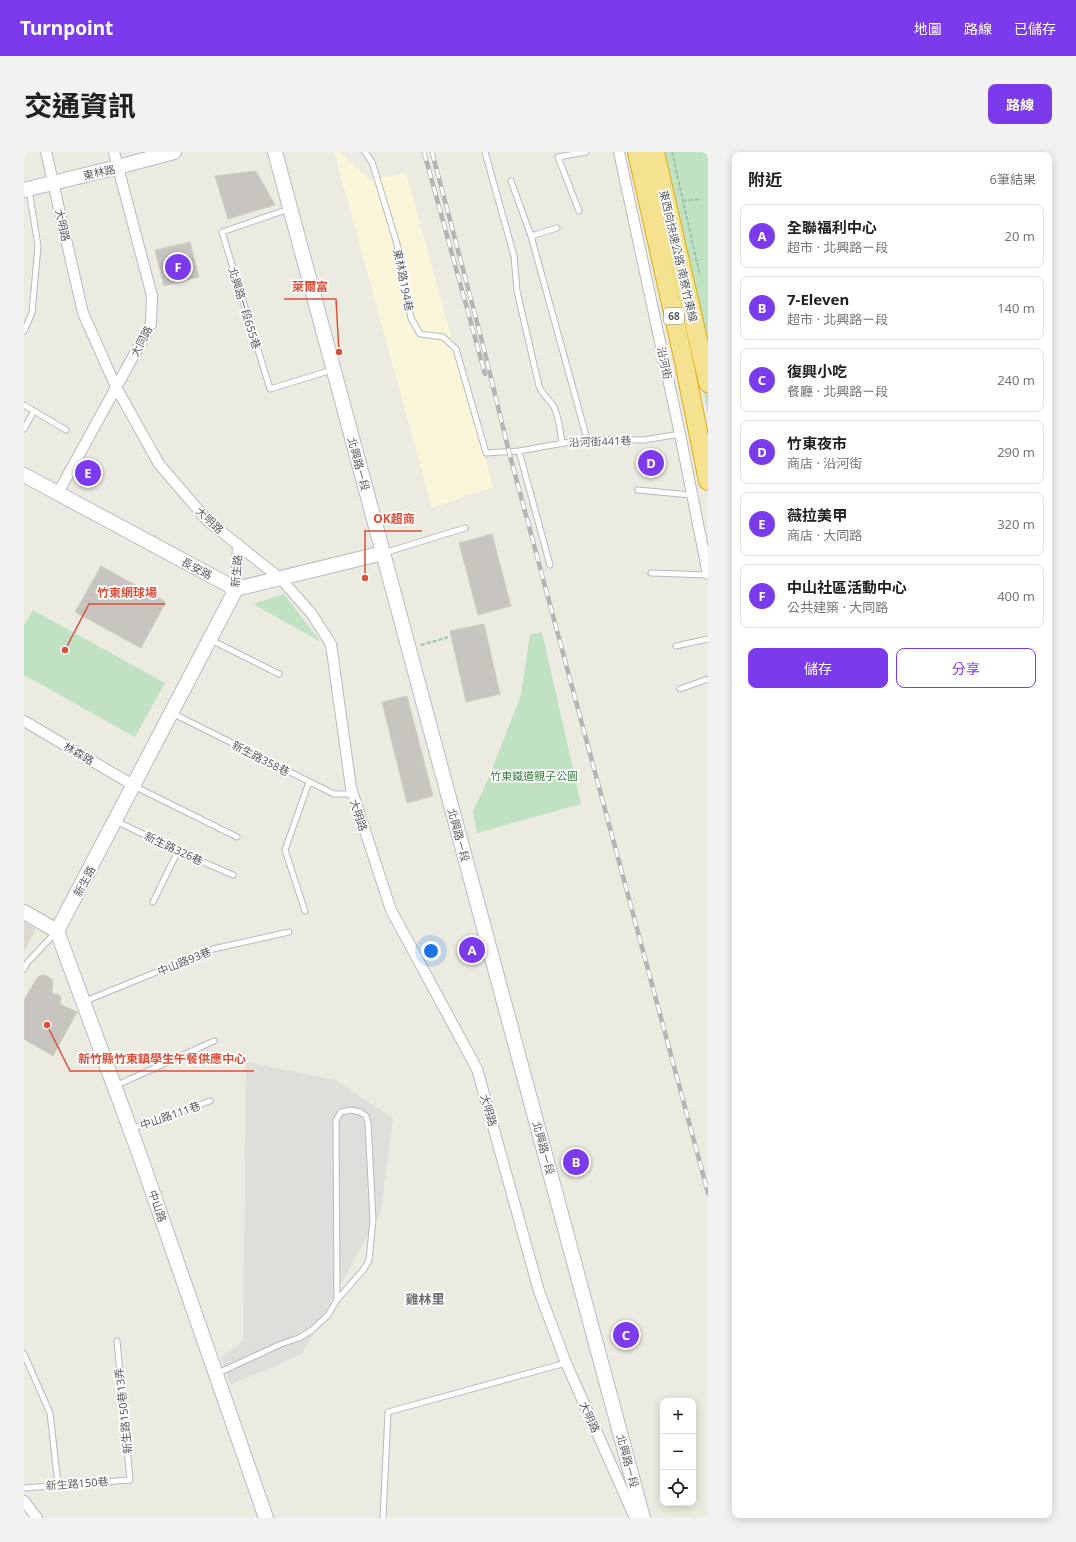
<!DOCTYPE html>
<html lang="zh-TW">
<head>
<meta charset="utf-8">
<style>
	:root { --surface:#fff; --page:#f2f2f2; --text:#202124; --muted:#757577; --line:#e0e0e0; --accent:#7c3aed }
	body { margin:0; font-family:"Noto Sans","Noto Sans TC",sans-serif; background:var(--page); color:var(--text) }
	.controls { position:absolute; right:12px; bottom:12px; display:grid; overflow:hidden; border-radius:8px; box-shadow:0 2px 10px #0003 }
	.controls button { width:36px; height:36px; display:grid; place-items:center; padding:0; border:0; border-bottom:1px solid var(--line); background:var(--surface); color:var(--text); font:20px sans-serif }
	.you { position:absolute; left:407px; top:799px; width:14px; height:14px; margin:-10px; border:3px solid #fff; border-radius:50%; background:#1a73e8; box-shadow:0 0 0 6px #1a73e833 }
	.badge { display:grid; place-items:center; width:26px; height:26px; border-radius:50%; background:var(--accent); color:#fff; font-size:13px; font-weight:700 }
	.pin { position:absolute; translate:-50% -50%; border:2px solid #fff; box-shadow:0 1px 4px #0006 }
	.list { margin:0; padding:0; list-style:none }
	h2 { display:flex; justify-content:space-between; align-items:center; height:52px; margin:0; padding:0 16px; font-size:17px }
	h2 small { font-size:13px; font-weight:400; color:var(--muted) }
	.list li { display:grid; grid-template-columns:26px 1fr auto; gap:12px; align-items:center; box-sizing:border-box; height:64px; margin:0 8px 8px; padding:0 8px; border:1px solid var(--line); border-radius:8px }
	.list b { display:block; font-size:15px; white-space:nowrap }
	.list p { margin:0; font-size:13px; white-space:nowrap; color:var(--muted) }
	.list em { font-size:13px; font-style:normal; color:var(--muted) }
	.actions { display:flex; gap:8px; padding:12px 16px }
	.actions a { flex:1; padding:9px 0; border:1px solid var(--accent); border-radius:8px; text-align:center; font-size:14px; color:var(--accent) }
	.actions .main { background:var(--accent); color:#fff }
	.icon { flex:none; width:22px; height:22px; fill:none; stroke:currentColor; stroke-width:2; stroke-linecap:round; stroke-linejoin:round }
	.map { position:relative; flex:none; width:684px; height:1366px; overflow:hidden; border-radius:8px }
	header { display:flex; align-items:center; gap:24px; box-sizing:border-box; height:56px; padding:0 20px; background:var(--accent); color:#fff }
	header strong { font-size:19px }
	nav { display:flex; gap:22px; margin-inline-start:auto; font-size:14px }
	.intro { display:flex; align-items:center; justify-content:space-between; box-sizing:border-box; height:96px; padding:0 24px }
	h1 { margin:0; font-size:28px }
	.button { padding:10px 18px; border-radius:8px; background:var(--accent); color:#fff; font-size:14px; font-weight:700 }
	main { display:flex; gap:24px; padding:0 24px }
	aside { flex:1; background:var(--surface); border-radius:8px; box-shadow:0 2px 10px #0003 }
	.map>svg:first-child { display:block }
	.commercial { fill:#fbf5d9 }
	.industrial { fill:#e0deda }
	.education { fill:#dcdad0 }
	.green { fill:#c0e2c2 }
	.building { fill:#c8c5c0; stroke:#d0cdc1 }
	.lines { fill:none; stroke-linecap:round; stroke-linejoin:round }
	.lane-casing { stroke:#b8b9be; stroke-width:7 }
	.street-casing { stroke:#b8b9be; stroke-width:12 }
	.secondary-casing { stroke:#b8bac0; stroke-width:16 }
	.highway-casing { stroke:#dfab10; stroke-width:20 }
	.path { stroke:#9ac2a9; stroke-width:2; stroke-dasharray:4 2; stroke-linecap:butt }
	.lane { stroke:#fff; stroke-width:5 }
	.street { stroke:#fff; stroke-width:10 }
	.secondary { stroke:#fff; stroke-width:14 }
	.highway { stroke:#f5e290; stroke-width:18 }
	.rail-casing { stroke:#b3b4b4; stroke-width:4.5 }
	.rail { stroke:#fff; stroke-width:3; stroke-dasharray:9; stroke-linecap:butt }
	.labels { text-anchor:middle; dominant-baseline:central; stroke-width:3.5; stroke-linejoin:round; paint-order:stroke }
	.shield { fill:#fff; stroke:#8c8e91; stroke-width:1 }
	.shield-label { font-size:10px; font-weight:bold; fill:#5b5d62 }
	.street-label { font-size:11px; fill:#5b5d62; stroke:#fff }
	.park-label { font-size:11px; fill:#3a8142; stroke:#fff }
	.quarter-label { font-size:13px; font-weight:bold; fill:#6c6f74; stroke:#fff }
	.leader { fill:none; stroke:#dc4f38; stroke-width:1.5 }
	.callout-dot { fill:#dc4f38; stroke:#fff; stroke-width:1.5 }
	.callout-label { font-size:12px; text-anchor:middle; font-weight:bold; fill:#dc4f38; stroke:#fff; stroke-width:3.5; stroke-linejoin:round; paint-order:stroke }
</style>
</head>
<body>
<header>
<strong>Turnpoint</strong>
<nav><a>地圖</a><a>路線</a><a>已儲存</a></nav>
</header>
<div class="intro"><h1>交通資訊</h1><a class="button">路線</a></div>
<main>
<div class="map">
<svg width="684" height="1366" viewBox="0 0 684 1366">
	<rect width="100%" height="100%" fill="#ecebe2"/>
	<path class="commercial" d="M310,0H316L346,28L382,21L469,335L408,356Z"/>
	<path class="industrial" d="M222,910L311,928L369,966L357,1059L278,1202L206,1233L197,1206L219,1189Z"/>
	<path class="education" d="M0,770L12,777L0,800Z"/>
	<path class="green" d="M628,0H684V261Z
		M260,442L297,490L229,452Z
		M9,458L141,531L111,585L0,523V473Z
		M518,480L557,652L453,681L449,659L462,632L497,543L506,483Z"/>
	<path class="building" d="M232,19L251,53L204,67L191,24Z
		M166,90L175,125L140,134L131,98Z
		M468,382L487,454L454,463L435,391Z
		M77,414L142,450L117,496L51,460Z
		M460,472L476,542L442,550L426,479Z
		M383,544L409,644L383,651L358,550Z
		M17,823L23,824L29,828L28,842H34L37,846L36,852L53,860L29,904L0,887V848L13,826Z"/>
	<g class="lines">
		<g class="lane-casing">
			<path id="lane" d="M341,0L348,10L373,92L387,166L396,182L419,185L432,197L462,301L495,299L563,287L620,288L656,282
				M461,0L490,104L493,139L515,234C518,242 525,247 530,255C535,265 536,279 538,290
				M487,29L507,84L563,287
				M265,57L198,80L246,237L308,218
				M555,59L534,5L562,0
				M507,84L533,76
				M0,179L8,161L14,94L5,38
				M0,253L42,278
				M0,277L10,259
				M495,299L526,413
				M614,338L667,343
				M360,401L441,376
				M627,421L684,423
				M187,488L255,522
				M652,494L684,487
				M656,537L684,527
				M148,561L310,642H328
				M110,634L213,685
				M92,669L154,699L209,723
				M129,750L154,699
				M281,759L261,698L285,630
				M0,817L3,811L32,780
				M59,850L189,797L265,780
				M91,934L190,889
				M107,977L186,949
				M0,1202L26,1261L34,1332
				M192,1222L257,1192L275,1186L288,1178L304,1163L313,1148L340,1117L345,1108L349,1068L344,971L342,964L336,960L327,958L317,960L312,968L313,1148
				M0,1336L106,1328L93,1189
				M359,1366L364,1260L542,1211"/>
		</g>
		<g class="street-casing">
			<path id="street" d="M22,0L59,161L92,235L135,312L184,369L257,427L287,461L307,492L327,636L367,758L453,917L515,1139L542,1211L611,1366
				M595,0L656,282L684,422
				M34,341L127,172L128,144L90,0
				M212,437L214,392
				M0,569L109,633
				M0,1349L13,1366"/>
		</g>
		<g class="secondary-casing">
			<path id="secondary" d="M251,0L619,1366
				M0,38L94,15L150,0
				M0,323L212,437L359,401
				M0,760L33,779L115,1001L242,1366
				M33,779L212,437"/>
		</g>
		<g class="highway-casing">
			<path id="highway" d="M613,0L659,205L684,329
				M631,0L684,231"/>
		</g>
		<path class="path" d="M648,0L676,124
			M659,49L677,47
			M397,493L425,485"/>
		<use href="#lane" class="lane"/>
		<use href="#street" class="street"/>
		<use href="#secondary" class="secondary"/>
		<use href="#highway" class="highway"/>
		<g class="rail-casing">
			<path id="rail" d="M400,0L461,222
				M408,0L459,193L485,300L684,1041"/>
		</g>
		<use href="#rail" class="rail"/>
	</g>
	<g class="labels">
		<rect class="shield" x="640" y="156" width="20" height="16" rx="3"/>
		<g class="shield-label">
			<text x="650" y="164">68</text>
		</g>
		<g class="street-label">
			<text transform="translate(75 20) rotate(-13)">東林路</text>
			<text transform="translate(39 73) rotate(77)">大明路</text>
			<text transform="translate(655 104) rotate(77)">東西向快速公路 南寮竹東線</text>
			<text transform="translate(380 128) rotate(79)">東林路194巷</text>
			<text transform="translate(221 156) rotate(73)">北興路ㄧ段655巷</text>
			<text transform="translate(117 189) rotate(-62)">大同路</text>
			<text transform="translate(641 211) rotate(78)">沿河街</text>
			<text transform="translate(576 289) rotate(-2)">沿河街441巷</text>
			<text transform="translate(335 312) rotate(75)">北興路ㄧ段</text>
			<text transform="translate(186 368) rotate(43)">大明路</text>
			<text transform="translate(173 416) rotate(28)">長安路</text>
			<text transform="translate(212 419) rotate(-85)">新生路</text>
			<text transform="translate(55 601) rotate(30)">林森路</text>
			<text transform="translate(237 606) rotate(27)">新生路358巷</text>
			<text transform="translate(335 663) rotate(72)">大明路</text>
			<text transform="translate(435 683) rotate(75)">北興路ㄧ段</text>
			<text transform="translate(150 696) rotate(25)">新生路326巷</text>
			<text transform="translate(60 729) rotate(-62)">新生路</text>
			<text transform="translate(160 809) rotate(-22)">中山路93巷</text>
			<text transform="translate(465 958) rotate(74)">大明路</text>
			<text transform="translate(146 963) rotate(-19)">中山路111巷</text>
			<text transform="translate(520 996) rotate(75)">北興路ㄧ段</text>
			<text transform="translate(134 1054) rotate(71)">中山路</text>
			<text transform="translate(99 1259) rotate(-96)">新生路150巷13弄</text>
			<text transform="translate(566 1265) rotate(66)">大明路</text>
			<text transform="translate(604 1309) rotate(75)">北興路ㄧ段</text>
			<text transform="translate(53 1331) rotate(-4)">新生路150巷</text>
		</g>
		<g class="park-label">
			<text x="510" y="623">竹東鐵道親子公園</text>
		</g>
		<g class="quarter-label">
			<text x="401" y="1147">雞林里</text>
		</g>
	</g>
	<path class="leader" d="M315 200L312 147H260M341 426L341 379H398M41 498L65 452H141M23 873L46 919H230"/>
	<g class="callout-dot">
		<circle cx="315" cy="200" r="4"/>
		<circle cx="341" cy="426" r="4"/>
		<circle cx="41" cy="498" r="4"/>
		<circle cx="23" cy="873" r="4"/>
	</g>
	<g class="callout-label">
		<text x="286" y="139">萊爾富</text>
		<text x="370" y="371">OK超商</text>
		<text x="103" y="445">竹東網球場</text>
		<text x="138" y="911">新竹縣竹東鎮學生午餐供應中心</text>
	</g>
</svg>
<div class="controls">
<button>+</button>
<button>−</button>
<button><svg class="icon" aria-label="locate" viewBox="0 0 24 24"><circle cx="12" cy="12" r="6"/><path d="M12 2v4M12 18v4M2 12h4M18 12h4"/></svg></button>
</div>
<div class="you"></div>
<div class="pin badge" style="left:448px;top:798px">A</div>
<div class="pin badge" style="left:552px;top:1010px">B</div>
<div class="pin badge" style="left:602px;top:1183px">C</div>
<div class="pin badge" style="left:627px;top:311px">D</div>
<div class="pin badge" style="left:64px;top:321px">E</div>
<div class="pin badge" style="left:154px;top:115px">F</div>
</div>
<aside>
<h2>附近<small>6筆結果</small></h2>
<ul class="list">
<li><span class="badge">A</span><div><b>全聯福利中心</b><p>超市 · 北興路ㄧ段</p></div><em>20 m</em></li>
<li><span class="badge">B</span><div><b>7-Eleven</b><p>超市 · 北興路ㄧ段</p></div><em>140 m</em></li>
<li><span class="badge">C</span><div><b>復興小吃</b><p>餐廳 · 北興路ㄧ段</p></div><em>240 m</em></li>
<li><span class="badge">D</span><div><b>竹東夜市</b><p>商店 · 沿河街</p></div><em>290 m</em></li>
<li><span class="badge">E</span><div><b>薇拉美甲</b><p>商店 · 大同路</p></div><em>320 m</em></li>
<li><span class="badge">F</span><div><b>中山社區活動中心</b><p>公共建築 · 大同路</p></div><em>400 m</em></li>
</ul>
<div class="actions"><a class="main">儲存</a><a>分享</a></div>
</aside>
</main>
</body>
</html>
